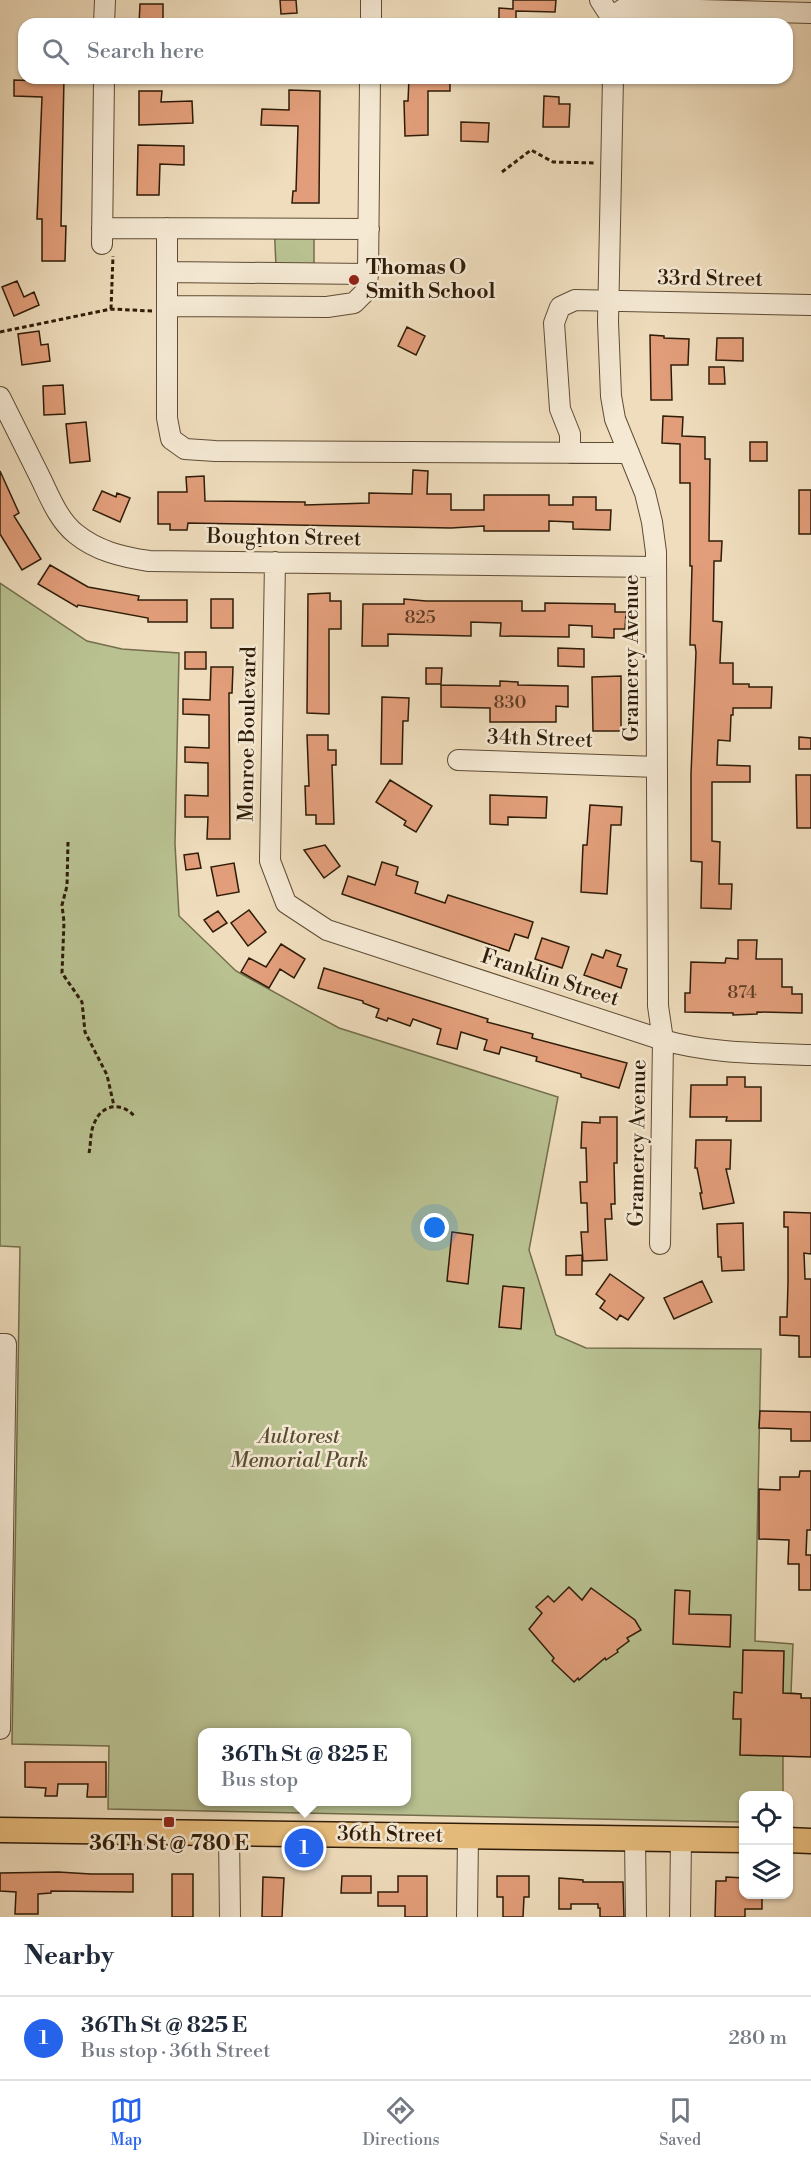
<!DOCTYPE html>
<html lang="en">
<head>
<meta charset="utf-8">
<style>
	:root { --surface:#fff; --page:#f6f6f7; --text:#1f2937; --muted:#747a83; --line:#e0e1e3; --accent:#2563eb }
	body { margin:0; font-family:"Libre Bodoni",serif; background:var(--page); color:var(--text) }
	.controls { position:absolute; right:18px; bottom:18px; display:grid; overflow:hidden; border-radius:12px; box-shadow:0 2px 4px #0004 }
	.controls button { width:54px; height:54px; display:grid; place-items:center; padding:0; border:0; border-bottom:2px solid var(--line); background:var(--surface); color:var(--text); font:30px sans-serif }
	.you { position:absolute; left:435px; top:1228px; width:21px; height:21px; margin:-15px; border:4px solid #fff; border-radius:50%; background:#1a73e8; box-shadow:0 0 0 9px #1a73e833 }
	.badge { display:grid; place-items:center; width:39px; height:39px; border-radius:50%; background:var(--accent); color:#fff; font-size:20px; font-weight:700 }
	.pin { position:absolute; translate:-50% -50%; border:3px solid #fff; box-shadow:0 2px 6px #0006 }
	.popup { position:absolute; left:198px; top:1728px; width:213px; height:78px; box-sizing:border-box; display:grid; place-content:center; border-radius:12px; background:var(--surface); filter:drop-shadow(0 2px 4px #0005); font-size:20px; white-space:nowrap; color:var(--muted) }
	.popup b { font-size:22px; color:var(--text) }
	.popup::after { content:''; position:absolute; left:50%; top:100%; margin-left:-12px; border:12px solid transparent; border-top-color:var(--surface) }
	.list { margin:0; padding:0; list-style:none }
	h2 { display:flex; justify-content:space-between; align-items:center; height:78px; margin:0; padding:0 24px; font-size:26px }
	h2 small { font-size:20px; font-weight:400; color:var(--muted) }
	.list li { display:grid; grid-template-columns:39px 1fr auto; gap:18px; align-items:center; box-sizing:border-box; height:84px; padding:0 24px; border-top:2px solid var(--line) }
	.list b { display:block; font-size:22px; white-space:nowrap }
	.list p { margin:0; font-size:20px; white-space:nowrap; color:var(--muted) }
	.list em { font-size:20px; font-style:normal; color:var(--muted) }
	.icon { flex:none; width:33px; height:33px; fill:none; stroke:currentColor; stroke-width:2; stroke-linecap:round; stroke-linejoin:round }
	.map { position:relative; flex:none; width:811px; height:1917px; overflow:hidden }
	.search { position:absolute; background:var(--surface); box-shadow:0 2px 4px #0004; left:18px; right:18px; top:18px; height:66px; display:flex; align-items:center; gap:15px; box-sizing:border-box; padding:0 21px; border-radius:18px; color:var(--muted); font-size:22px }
	.sheet { height:162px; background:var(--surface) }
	nav { display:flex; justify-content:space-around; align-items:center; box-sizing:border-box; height:84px; border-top:2px solid var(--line); background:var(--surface); font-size:16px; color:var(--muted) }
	nav a { display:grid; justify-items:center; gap:3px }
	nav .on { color:var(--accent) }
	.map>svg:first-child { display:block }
	.green { fill:#b9c191; stroke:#746e4c; stroke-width:1.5; fill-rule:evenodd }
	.building { fill:#e29e7a; stroke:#2f1c08; stroke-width:1.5 }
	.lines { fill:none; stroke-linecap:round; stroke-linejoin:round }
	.minor-casing { stroke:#5f4c35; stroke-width:22 }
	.major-casing { stroke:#2f1c08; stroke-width:27 }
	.path { stroke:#2f1c08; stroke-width:3; stroke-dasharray:4.5 3; stroke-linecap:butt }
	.minor { stroke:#f5e9d4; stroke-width:20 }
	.major { stroke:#e8be7e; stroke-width:24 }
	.poi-dot { fill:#8f2418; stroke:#f5e9d4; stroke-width:2 }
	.labels { text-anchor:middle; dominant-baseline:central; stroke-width:5; stroke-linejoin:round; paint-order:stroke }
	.number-label { font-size:18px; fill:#5c3c24 }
	.poi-label { font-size:21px; font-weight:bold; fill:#2f1c08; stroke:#f5e9d4; text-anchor:start }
	.street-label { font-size:21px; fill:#2f1c08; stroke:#f5e9d4 }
	.park-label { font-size:21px; font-style:italic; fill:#584e31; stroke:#f5e9d4 }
</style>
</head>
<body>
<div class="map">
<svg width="811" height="1917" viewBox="0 0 811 1917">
	<rect width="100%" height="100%" fill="#efddbd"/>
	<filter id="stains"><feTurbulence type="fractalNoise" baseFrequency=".00333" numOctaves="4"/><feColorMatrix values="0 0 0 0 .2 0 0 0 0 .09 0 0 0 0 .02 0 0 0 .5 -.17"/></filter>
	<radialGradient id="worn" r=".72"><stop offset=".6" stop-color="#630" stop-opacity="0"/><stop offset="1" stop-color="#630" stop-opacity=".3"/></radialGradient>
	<path class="green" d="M274,220H314V267H276Z
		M0,583L87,641L122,649L179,653L175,844L179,916L236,971L339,1028L558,1097L529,1250L556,1335L586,1348L761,1349L755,1641L793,1644L791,1693L801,1694L800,1756H783V1795L744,1796L743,1822L108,1809L109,1746L12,1744L20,1247L0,1246ZM202,1732H406V1802H202Z"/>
	<path class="building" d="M280,0H296L297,13L281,14Z
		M513,0H556L555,12L516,11V23H499V8L513,9Z
		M140,4H163V24H139Z
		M43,78H64L61,226H66L65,261H42V219H37L42,97L14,96V80L43,81Z
		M409,78H450V91H428V135L405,136L404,101H408Z
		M289,90L320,91L319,203H292L293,191H296L298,126L261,125L262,109L289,110Z
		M139,91H162L161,102L192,101L193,123L139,125Z
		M544,96L559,97V104H570L569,127H543Z
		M461,122L489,123L488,142L461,141Z
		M138,145L184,146V165L160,164L159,195H137Z
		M17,281L24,297L34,292L39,305L14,316L2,287Z
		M407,327L425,336L416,355L398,346Z
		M39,331L41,345L48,344L50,361L22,365L18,334Z
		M650,335L664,336V338L689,339L688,365H671L672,400H651Z
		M717,338H743V361L716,360Z
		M709,367H724L725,384H709Z
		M63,385L65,414L44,415L43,386Z
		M663,416L683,417L682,436L705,437V459H710L709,541H722L721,561H714L713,621L722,622L720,663H733V684H749V687H772L771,708H733V715H731L730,741L718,740L717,765L750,766V782H712V841L720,842L719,884H732L731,909L701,908L702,862L691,861V774L696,652L695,645H690L692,566H690V483H680V444L662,443Z
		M86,422L90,461L70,463L66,424Z
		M750,442H767V461H750Z
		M413,470L428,471L427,494H451V510H484V495H549V505H573V497H596V510H611L610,530L573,529V522L549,521V531H484V526L451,528L188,523L187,530H170V524H158V492H187L186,477L204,476L205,501L305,502V505L369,503V493L412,494Z
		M0,471L19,513L14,516L41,559L22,570L0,534Z
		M799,490H811V534H799Z
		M102,491L116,497L117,493L130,498L120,522L93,510Z
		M50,565L88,587L139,596L138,600H187V622H148V618L78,605L77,607L38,584Z
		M330,593V601H341V629H329V714L307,713L308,594Z
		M211,599H233V628H211Z
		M404,599L426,601H522V611H545V603L615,604V612H626L625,629H614V638L592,637V626L569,625V637L500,636L501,623L471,622V636L388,634V646H362L363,604H404Z
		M558,648L584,649V667L558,666Z
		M185,652H206V669H185Z
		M211,667H233L232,693H229L230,839H207L208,817H185V795L208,796V763L185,762V747L209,748V715L183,714V699L210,700Z
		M426,668H442L441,684H426Z
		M621,676V731H593L592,677Z
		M500,681L518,682V685L568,686V707L556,706V722H490V708L441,707V685L500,686Z
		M382,697L409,698L408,721H403L402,764H381Z
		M307,735H328V750H336V765H332L334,824H316V815H306L305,786H309Z
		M799,737L811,738V749H799Z
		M796,775H811V828H797Z
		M390,780L432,806L416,832L404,825L406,821L376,802Z
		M490,795L547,797L546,818L508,817V825L490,824Z
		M590,805L622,807L621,825H611L607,894L581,892L583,845H587Z
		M325,845L340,866L324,878L304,850Z
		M198,853L201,868L186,870L184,855Z
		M382,862L398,867L396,875L418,882L415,893L445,903L448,895L533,922L528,938L515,934L509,951L342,894L348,876L375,885Z
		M234,863L239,892L217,896L211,867Z
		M249,910L266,932L248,946L231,923Z
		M218,911L227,923L213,932L204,920Z
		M542,938L569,947L562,968L535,959Z
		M738,940H757L756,959H782V987H792V994H802V1013L757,1012V1014L733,1015V1013L685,1012V993H690L691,962L725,963L726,958L738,959Z
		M281,944L305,959L294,978L280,969L269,988L241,972L249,958L266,967Z
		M606,950L621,955L617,966L627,969L621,988L584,975L592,954L603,958Z
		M324,968L488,1019L487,1022L533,1034L532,1038L627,1063L619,1088L581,1077V1074L536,1061L537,1057L501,1047L499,1054L484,1050L487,1040L461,1032L457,1049L437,1044L441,1029L413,1019L410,1026L388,1018L387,1021L376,1017L379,1009L363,1003V1001L318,988Z
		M727,1077H745V1087H761V1121H726L727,1117H690L691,1085H727Z
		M600,1117H617V1163H614L615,1204H611L612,1219H605L607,1260L583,1261L581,1232H588L587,1203H581L580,1182H587L586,1148H581L582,1122L600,1123Z
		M696,1140H731L730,1169H726L734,1203L703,1209L700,1193H702L697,1168H695Z
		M784,1212L811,1213V1254L804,1253L805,1279H811V1357H799V1336L780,1335V1317H787L788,1283V1227H784Z
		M743,1223L744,1270L722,1271L721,1257H718L717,1224Z
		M452,1232L473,1235L468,1284L447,1281Z
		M582,1255V1275H566V1256Z
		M610,1274L644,1298L628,1320L620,1315L617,1320L600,1308L605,1301L596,1294Z
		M702,1281L712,1302L674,1319L664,1298Z
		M503,1286L524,1288L521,1329L499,1327Z
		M760,1411L811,1412V1441H791V1429L759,1428Z
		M800,1471H811V1530H807L806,1555H811V1590H799V1564H788L789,1540L759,1539V1489L780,1490V1477H799Z
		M569,1587L582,1600L591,1588L635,1620L641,1630L627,1638L629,1641L617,1650L618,1652L606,1660L605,1658L579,1680L578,1678L574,1682L552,1661L554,1658L529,1629L542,1613L536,1607L548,1596L554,1602Z
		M675,1590L690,1591L689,1614L731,1615L730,1647L673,1644Z
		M743,1650L784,1651L783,1693L801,1694V1698H811V1757L740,1755L741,1719H733L734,1692L742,1693Z
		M25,1762H106V1797H87L88,1784H58L57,1796H45L46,1788L25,1787Z
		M58,1872L91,1874H133V1892L51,1891V1893L38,1894V1914H15L16,1892L0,1891V1873Z
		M172,1874H193V1917H172Z
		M342,1876H371V1893H341Z
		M398,1876H427V1917H405V1906H378V1892H398Z
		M497,1876H529V1897H524L523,1917H503V1897H497Z
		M263,1877L284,1878L282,1917H262Z
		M726,1877L744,1878V1894H762V1909H745V1917H715L716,1881H726Z
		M559,1878L583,1880V1882H623L624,1917H600V1908H598V1904H571V1909H559Z"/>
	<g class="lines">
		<g class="minor-casing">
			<path id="minor" d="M600,0L611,17L612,24
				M611,17L625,8L811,13
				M104,24L105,0
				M371,24V0
				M613,78L608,322L611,396L615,419L645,493L652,522L656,552L658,1006L663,1040L660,1244
				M102,228L369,229
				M167,228V418L171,439L185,449L215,451L629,453
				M102,244L104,78
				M167,272L368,274
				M167,306L327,307L354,303L366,291L368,274L370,78
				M0,397C13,423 26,449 39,475C49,495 58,520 76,534C97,551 122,557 149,561L656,567
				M570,453V434L560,409L554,323L560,307L575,300L811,305
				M275,562L270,861L286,903L327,930L663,1040C712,1054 761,1053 811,1055
				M458,760L657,767
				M0,1344H6L0,1729
				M229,1833L230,1917
				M635,1838L636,1917
				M467,1917L468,1836
				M680,1917L681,1839"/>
		</g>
		<g class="major-casing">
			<path id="major" d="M0,1830L744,1840
				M788,1840L811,1841"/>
		</g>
		<path class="path" d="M502,172L531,150L553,162L595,163
			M111,309L113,256
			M0,332L111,309L152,311
			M260,547V538
			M68,842L67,886L62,905L64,922L62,973L82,1002L85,1032L107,1075L114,1106
			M89,1153C91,1144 90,1132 94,1124C101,1104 122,1101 135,1117"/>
		<use href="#minor" class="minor"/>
		<use href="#major" class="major"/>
	</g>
	<g class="poi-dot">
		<circle cx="354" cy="280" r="6"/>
		<rect x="163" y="1816" width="12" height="12" rx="3"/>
	</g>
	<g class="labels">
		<g class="number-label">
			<text x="420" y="617">825</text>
			<text x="510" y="702">830</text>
			<text x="742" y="992">874</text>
		</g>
		<g class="poi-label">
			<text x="366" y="268">Thomas O<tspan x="366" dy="24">Smith School</tspan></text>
			<text x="169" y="1844" text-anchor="middle">36Th St @ 780 E</text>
		</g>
		<g class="street-label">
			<text transform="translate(710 279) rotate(1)">33rd Street</text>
			<text transform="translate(284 538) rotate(1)">Boughton Street</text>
			<text transform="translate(632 658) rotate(-90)">Gramercy Avenue</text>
			<text transform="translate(248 734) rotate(-89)">Monroe Boulevard</text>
			<text transform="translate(540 739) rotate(2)">34th Street</text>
			<text transform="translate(550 978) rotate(18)">Franklin Street</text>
			<text transform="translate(638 1143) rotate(-89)">Gramercy Avenue</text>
			<text transform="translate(390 1835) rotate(1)">36th Street</text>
		</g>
		<g class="park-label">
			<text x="299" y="1437">Aultorest<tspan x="299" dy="24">Memorial Park</tspan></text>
		</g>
	</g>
	<rect width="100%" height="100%" filter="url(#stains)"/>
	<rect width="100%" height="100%" fill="url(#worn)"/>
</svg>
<div class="controls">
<button><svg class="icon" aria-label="locate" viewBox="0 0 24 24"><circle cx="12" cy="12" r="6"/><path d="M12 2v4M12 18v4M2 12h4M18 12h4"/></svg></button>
<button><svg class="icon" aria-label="layers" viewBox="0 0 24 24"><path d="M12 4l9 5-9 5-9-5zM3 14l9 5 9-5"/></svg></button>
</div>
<div class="you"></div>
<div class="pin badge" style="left:304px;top:1848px">1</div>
<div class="popup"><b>36Th St @ 825 E</b>Bus stop</div>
<div class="search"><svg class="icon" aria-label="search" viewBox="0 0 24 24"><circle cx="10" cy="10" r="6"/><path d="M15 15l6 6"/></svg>Search here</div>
</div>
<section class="sheet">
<h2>Nearby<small></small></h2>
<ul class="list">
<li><span class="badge">1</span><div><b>36Th St @ 825 E</b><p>Bus stop · 36th Street</p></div><em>280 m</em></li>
</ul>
</section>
<nav>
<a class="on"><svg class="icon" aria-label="map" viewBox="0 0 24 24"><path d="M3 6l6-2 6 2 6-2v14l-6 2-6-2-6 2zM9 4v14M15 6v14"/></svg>Map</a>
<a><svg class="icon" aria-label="directions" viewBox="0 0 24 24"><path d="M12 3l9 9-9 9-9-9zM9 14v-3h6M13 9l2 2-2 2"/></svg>Directions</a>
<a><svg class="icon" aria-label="saved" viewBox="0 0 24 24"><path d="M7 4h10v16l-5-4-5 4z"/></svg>Saved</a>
</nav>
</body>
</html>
